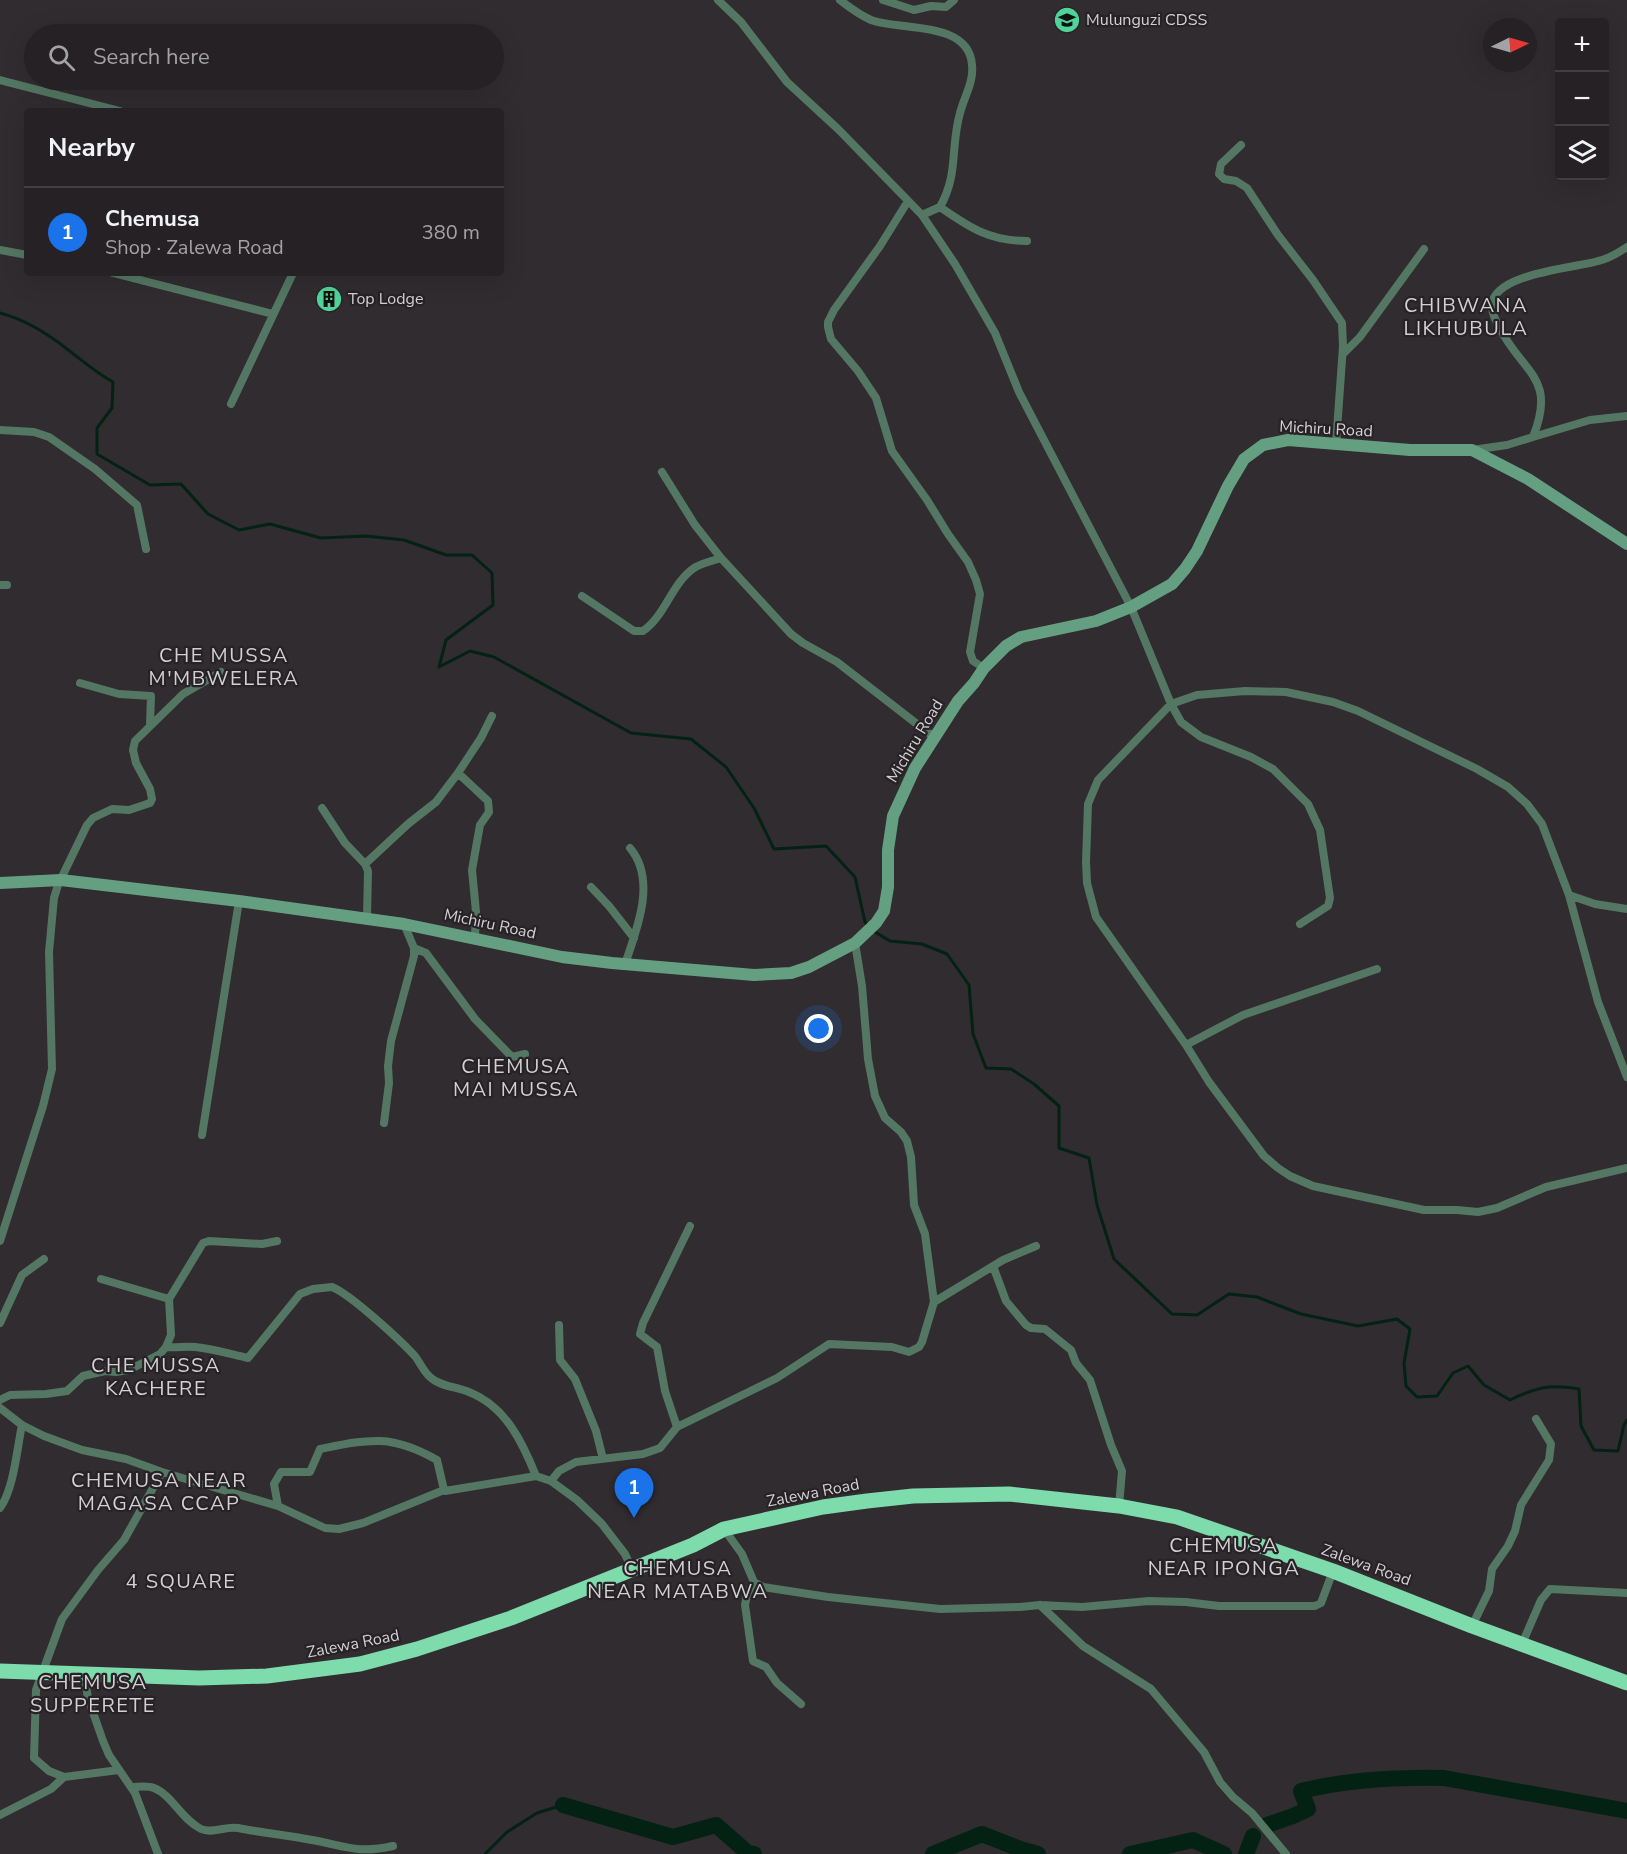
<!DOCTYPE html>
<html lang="en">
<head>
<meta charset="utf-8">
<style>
	:root { --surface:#252124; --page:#312e31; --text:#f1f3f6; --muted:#a3a3a6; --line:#423e41; --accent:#1a73e8 }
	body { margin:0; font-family:"Nunito Sans",sans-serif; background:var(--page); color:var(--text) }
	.controls { position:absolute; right:18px; top:18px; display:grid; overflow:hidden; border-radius:6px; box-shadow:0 6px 24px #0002 }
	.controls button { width:54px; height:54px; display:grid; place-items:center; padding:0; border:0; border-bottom:2px solid var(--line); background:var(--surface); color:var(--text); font:30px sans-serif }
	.compass { position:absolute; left:1483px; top:18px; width:54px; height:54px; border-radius:50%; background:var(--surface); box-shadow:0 6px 24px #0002; rotate:85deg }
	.you { position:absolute; left:819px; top:1029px; width:21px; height:21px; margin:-15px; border:4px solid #fff; border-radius:50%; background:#1a73e8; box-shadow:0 0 0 9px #1a73e833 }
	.badge { display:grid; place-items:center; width:39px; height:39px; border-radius:50%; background:var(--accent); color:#fff; font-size:20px; font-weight:700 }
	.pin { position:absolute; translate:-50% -50px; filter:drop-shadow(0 2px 3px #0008) }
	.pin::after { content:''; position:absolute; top:32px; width:21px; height:18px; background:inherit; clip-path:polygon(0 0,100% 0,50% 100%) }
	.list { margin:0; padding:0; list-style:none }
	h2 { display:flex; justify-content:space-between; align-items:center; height:78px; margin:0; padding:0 24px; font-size:26px }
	h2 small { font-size:20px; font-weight:400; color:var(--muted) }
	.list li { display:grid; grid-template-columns:39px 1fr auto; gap:18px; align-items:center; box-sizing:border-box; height:90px; padding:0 24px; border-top:2px solid var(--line) }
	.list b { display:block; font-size:22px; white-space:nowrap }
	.list p { margin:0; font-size:20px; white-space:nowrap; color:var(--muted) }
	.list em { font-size:20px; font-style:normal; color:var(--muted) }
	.icon { flex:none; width:33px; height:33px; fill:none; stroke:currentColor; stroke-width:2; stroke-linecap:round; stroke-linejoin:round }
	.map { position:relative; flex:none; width:1627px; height:1854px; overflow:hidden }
	.search { position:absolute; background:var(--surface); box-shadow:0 6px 24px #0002; left:24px; top:24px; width:480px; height:66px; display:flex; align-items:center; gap:15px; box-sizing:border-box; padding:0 21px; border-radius:33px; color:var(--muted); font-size:22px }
	.panel { position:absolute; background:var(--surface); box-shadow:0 6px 24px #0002; left:24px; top:108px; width:480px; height:168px; border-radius:6px }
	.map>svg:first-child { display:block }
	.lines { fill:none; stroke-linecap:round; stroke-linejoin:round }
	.stream { stroke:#032214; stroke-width:3 }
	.river { stroke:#032214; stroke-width:16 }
	.street { stroke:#537763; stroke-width:8 }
	.secondary { stroke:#659f81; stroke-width:12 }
	.highway { stroke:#7ddbac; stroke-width:15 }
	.labels { text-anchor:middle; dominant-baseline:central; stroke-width:4.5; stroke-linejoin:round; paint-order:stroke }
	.poi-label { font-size:16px; fill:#d3d0d2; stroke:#272226; text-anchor:start }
	.street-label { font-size:16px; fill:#d3d0d2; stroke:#272226 }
	.quarter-label { font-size:20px; letter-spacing:1.5px; fill:#d3d0d2; stroke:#272226 }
</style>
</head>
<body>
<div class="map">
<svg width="1627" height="1854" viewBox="0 0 1627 1854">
	<rect width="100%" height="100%" fill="#312c30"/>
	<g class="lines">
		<path class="stream" d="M0,313C23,319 48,334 67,349C83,361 96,373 113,382L112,408L97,428V454L150,485L181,484L208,514L239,530L270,524L321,538L366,536L404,540L446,555H472L492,573L493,605L446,640L439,667L470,651L494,657L631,733L691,739L726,767L754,808L774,849L826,846L855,877L865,922L868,927
			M875,932L890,941L922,944L947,954L969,985L973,1034L986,1068L1011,1069L1034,1084L1059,1106V1148L1089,1158L1097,1205L1114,1259L1172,1314L1197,1315L1229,1294L1257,1297L1301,1314L1358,1326L1397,1319L1410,1329L1404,1363L1406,1386L1417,1397L1437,1396L1453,1373L1468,1366L1484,1385L1510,1400C1537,1387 1549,1384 1579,1389L1581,1426L1594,1450L1618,1451L1624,1425L1627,1420
			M485,1854L507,1832L537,1813L563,1805"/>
		<path class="river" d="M563,1805L673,1837L716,1825L748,1853L754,1854
			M1267,1825L1293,1816L1308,1809L1301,1791C1346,1780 1397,1777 1444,1778L1627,1811
			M933,1854L982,1834L1020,1849L1038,1854
			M1130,1854L1193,1840L1224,1854
			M1246,1854L1253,1836"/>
		<path class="street" d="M718,0L741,22L787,82L838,129L922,215L955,264L995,333L1019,392L1131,607L1171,704L1181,722L1201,737L1251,757L1273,769L1308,804L1320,830L1330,898L1328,906L1300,924
			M840,0C849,7 860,15 871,20C900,31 969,20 972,65C974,82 964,97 960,113C950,148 959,173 940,207
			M883,0L914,10L931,6L946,7L954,0
			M0,80L120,111
			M1241,145L1221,164L1219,174L1224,179L1236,181L1247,188L1278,235L1313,280L1342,323L1343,346L1336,444
			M908,201L880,246L834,310L828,322V327L831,339L858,371L876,398L892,451L927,500L948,534L968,562L976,580L980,594L970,652L973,661L984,668
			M922,215L940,207C970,228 990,241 1027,241
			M0,250L27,255
			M113,273L273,314
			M1343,354L1360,337L1424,249
			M231,404L293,273
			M0,430L34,432L49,437L95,469L137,505L146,549
			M1533,437L1590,420L1627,416
			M1472,450L1507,445L1533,437C1557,377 1523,374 1499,327C1496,320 1491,313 1492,305C1494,273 1576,268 1598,261C1608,259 1618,253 1627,247
			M662,472L695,525L721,558L791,634L803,643L837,662L935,738
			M0,585H7
			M582,596L634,631H643C666,615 671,584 694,568C702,563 712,561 721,558
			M80,683L119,694L151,696L150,724
			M458,773L488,801L489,812L480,825L472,870L476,912L475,937
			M322,808L345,843L365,864L368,871L367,918
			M365,864L408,824L436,802L458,773L481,738L492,716
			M591,887L609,906L634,938
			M1569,895L1595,904L1627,909
			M414,948L426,953L475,1019L512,1057L525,1054
			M625,964C637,929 657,880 630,848
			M1186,1045L1243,1015L1377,969
			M1627,1077L1598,1002L1569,895L1542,824L1527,804L1508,787L1477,769L1358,711L1333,702L1286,692L1245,691L1197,695L1171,704L1098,780L1088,804L1086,862L1087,883L1096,917L1186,1045L1209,1082L1264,1156L1278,1168L1290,1176L1313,1186L1424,1210H1457L1478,1212L1497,1208L1546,1187L1627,1168
			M384,1123L389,1083L388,1066L391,1041L414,956V948L404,924
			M202,1135L239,901
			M0,1241L43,1106L52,1069L49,952L54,898L58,885L87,825L93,818L112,809L129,810L150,803L152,799L150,789L136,763L133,750L135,741L183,694L221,672
			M993,1266L1006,1301L1026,1325L1031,1328L1045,1329L1071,1350L1076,1363L1090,1380L1111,1445L1122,1471L1119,1506
			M101,1279L169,1299
			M934,1302L1003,1260L1036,1246
			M0,1323L22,1275L44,1259
			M559,1325L560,1360L575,1379L596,1431L603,1459
			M166,1347C176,1348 186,1346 195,1347C214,1349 230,1354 248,1358L300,1294L313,1289L332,1287C350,1294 399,1339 414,1355C420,1362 423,1371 430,1377C439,1386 457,1387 469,1392C505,1406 522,1441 536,1476
			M0,1400L10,1395L46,1394L67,1391L83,1376L105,1371L116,1372L129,1370L160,1354L166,1347L171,1335L169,1299L203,1243L209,1241L262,1244L277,1241
			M0,1408L22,1425L44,1436L82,1450L126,1459L162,1472L278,1506L325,1528L339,1529L363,1523L444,1490L445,1491L536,1476L551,1481L577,1500L602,1524L625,1554L632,1569
			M677,1427L665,1391L657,1347L640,1334L643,1323L690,1226
			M551,1481L559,1471L576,1462L643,1454L660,1448L677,1427L777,1378L829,1344L892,1347L909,1352L919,1347L922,1342L934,1302L925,1234L914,1205L911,1157L907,1141L901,1132L885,1118L875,1096L868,1059L862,986L855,943
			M278,1506L274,1484L281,1472H310L320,1449C370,1439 391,1434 437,1460L444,1490
			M0,1508C14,1489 17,1448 22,1425
			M724,1529L742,1554L754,1582L763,1587L828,1597L940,1609L1020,1607L1040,1605L1082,1607L1149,1601L1186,1602L1219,1606H1315L1321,1603L1333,1571
			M754,1582L747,1594L745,1605L753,1661L766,1667L777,1683L801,1704
			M1040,1605L1083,1646L1151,1689L1204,1752L1220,1782L1233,1797L1252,1813L1286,1854
			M1472,1626L1489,1591L1492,1569L1508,1546L1515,1531L1521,1505L1549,1460L1551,1444L1536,1419
			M1522,1644L1541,1600L1550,1589L1627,1593
			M84,1674L88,1698L103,1741L109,1755L135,1793L158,1854
			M119,1770L64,1777L49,1771L34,1758L36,1690L62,1619L98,1570L124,1540L162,1472
			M131,1787C138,1787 147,1785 154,1788C172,1795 182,1820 201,1829C212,1834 225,1826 238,1828C263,1833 287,1835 312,1840C345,1846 357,1854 393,1846
			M0,1815L51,1789L64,1777"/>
		<path class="secondary" d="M0,883L61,880L239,901L404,924L562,957L612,963L754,975L791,973L809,967L855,943L876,923L884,911L888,887V850L893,816L915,768L958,701L974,683L984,668L1006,646L1021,637L1096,621L1131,607L1172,584L1185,569L1197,551L1228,486L1244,459L1263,445L1288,440L1410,450H1472L1528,479L1627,544"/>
		<path class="highway" d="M0,1671L199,1678L267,1676L360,1664L417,1649L511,1618L693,1545L724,1529L823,1507L867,1501L913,1496L1009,1494L1119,1506L1177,1517L1333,1571L1472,1626L1627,1683"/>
	</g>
	<defs>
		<g id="school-disc" transform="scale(1.35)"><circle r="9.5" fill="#50d398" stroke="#272226"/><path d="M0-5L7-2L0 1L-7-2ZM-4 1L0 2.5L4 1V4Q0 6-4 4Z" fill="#111"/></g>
		<g id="building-disc" transform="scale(1.35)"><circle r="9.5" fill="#50d398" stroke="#272226"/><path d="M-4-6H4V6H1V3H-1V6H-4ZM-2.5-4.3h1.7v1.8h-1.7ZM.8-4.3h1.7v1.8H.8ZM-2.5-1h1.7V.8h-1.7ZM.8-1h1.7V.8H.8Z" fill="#111"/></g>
	</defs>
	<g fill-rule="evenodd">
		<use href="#school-disc" x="1067" y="20"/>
		<use href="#building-disc" x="329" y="299"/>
	</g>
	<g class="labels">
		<g class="poi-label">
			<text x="1086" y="20">Mulunguzi CDSS</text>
			<text x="348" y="299">Top Lodge</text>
		</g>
		<g class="street-label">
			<text transform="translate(1326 429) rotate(3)">Michiru Road</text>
			<text transform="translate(915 741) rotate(-59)">Michiru Road</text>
			<text transform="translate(490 924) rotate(12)">Michiru Road</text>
			<text transform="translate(813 1493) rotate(-11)">Zalewa Road</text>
			<text transform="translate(1366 1565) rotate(20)">Zalewa Road</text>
			<text transform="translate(353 1644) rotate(-11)">Zalewa Road</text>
		</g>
		<g class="quarter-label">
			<text x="1466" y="305">CHIBWANA<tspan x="1466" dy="23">LIKHUBULA</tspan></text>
			<text x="224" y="655">CHE MUSSA<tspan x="224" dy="23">M'MBWELERA</tspan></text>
			<text x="516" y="1066">CHEMUSA<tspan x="516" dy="23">MAI MUSSA</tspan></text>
			<text x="156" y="1365">CHE MUSSA<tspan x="156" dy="23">KACHERE</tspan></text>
			<text x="159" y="1480">CHEMUSA NEAR<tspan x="159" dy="23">MAGASA CCAP</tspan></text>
			<text x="1224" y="1545">CHEMUSA<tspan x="1224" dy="23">NEAR IPONGA</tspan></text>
			<text x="678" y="1568">CHEMUSA<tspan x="678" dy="23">NEAR MATABWA</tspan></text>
			<text x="181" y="1581">4 SQUARE</text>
			<text x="93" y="1682">CHEMUSA<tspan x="93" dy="23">SUPPERETE</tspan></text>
		</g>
	</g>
</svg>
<div class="controls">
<button>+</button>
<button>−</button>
<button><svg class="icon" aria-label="layers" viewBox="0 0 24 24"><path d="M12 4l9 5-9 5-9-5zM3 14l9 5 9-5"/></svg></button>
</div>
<svg class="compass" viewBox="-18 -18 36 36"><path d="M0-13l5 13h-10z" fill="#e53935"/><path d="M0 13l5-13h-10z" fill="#a3a3a6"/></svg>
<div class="you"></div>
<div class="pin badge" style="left:634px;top:1518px">1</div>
<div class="search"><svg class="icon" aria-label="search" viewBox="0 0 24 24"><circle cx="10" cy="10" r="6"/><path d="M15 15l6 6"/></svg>Search here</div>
<section class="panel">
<h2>Nearby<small></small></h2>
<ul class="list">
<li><span class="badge">1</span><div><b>Chemusa</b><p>Shop · Zalewa Road</p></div><em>380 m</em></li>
</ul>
</section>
</div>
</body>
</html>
